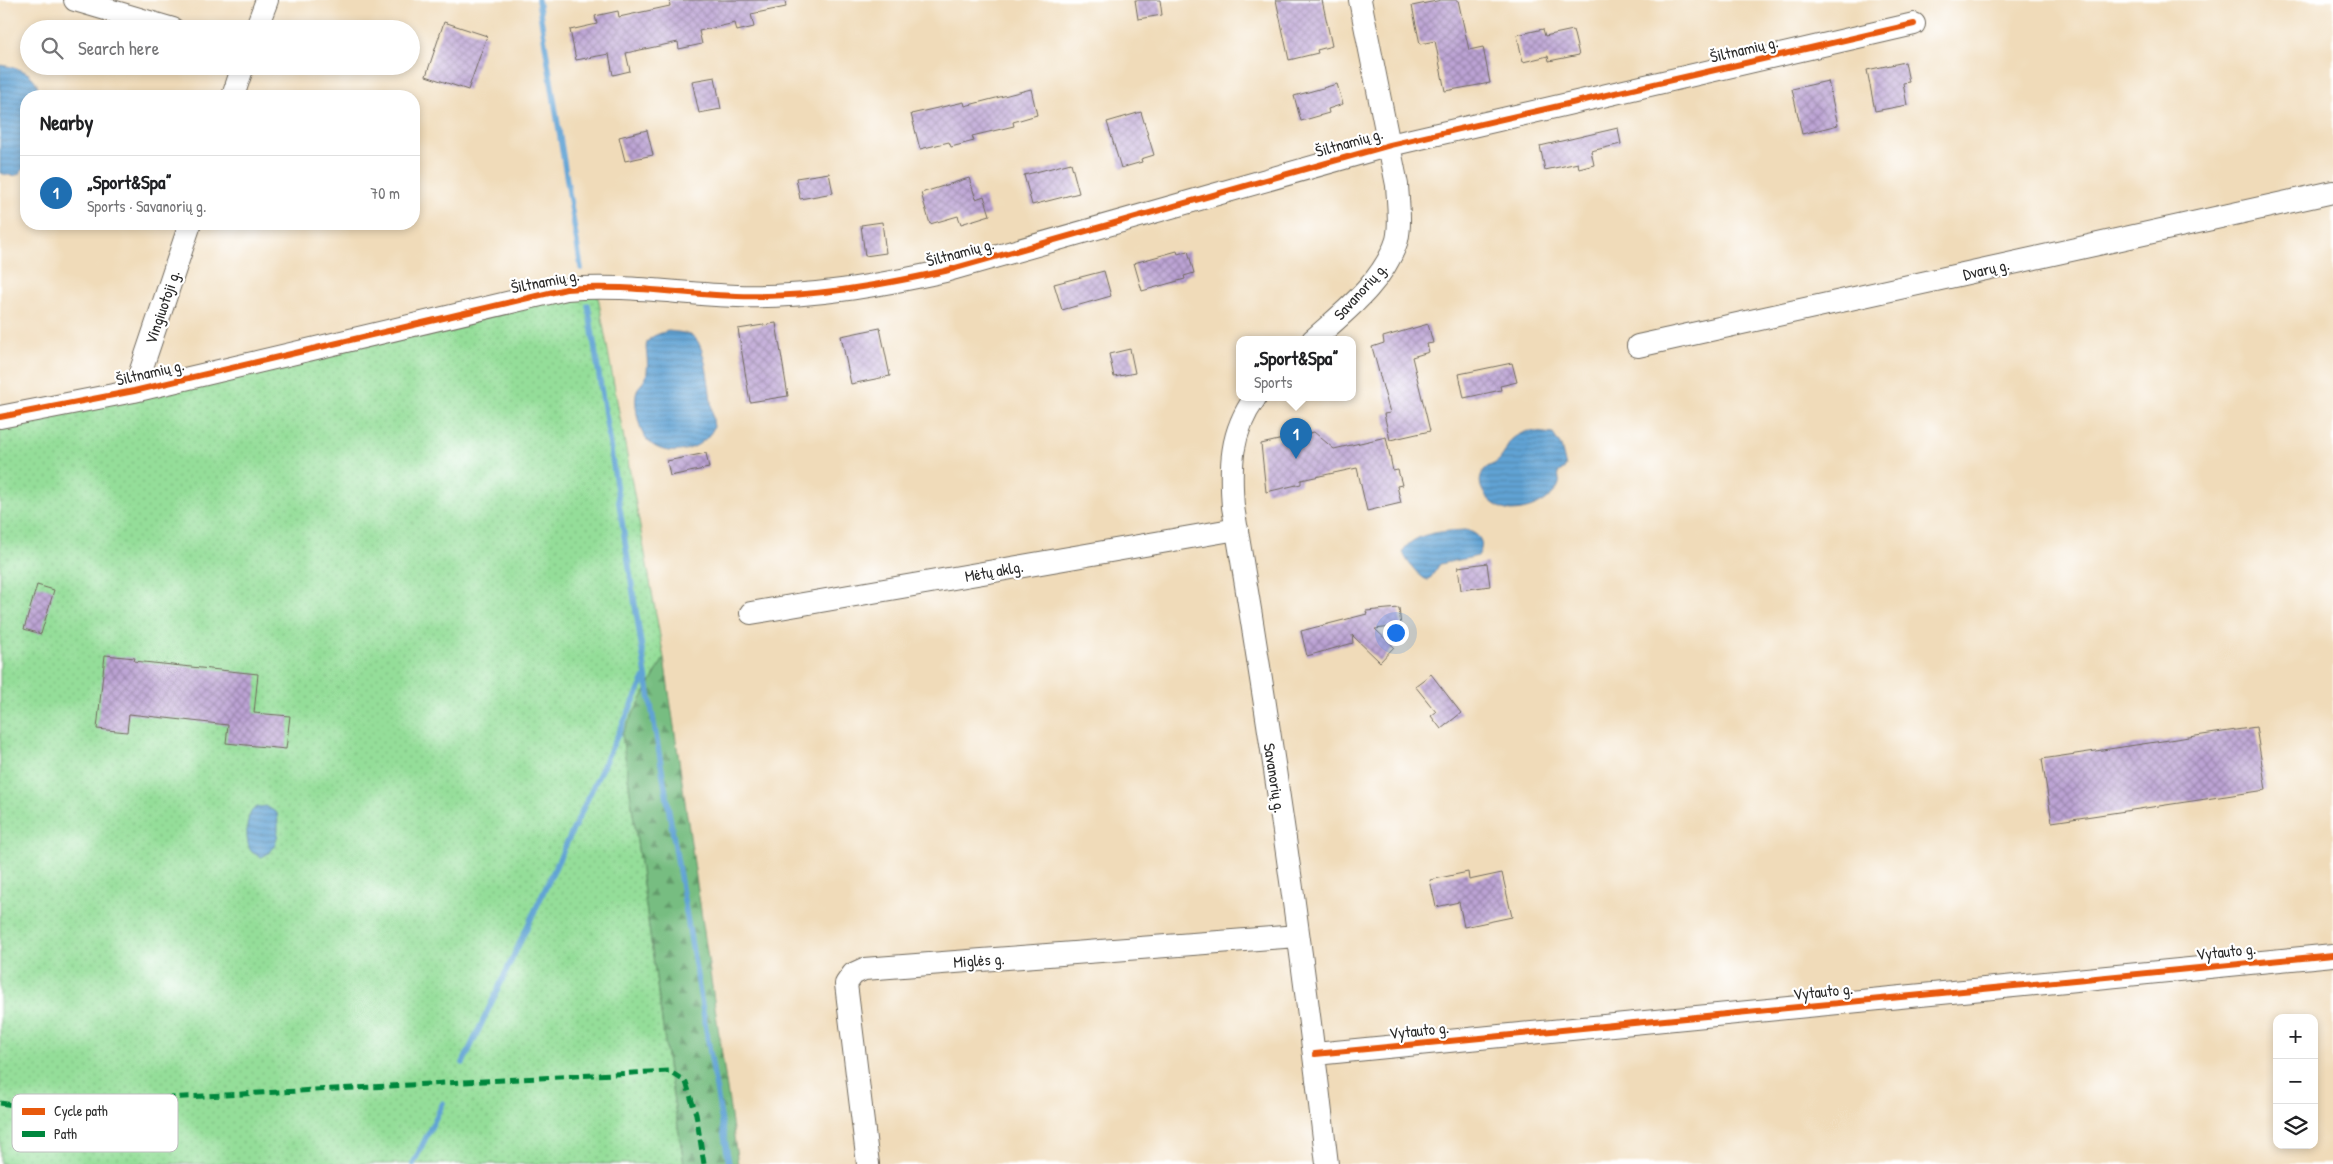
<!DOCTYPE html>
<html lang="en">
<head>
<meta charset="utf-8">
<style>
	:root { --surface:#fff; --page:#f2f2f2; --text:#202124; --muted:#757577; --line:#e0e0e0; --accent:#1f6fb2 }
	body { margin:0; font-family:"Patrick Hand",sans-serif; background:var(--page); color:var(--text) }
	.controls { position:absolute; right:15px; bottom:15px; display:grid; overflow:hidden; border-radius:10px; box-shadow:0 2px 8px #0003 }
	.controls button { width:45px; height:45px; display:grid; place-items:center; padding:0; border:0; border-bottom:1px solid var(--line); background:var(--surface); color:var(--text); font:25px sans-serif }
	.you { position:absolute; left:1395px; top:632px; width:18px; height:18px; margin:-12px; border:4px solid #fff; border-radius:50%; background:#1a73e8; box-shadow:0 0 0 8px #1a73e833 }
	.badge { display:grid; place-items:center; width:32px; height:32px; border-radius:50%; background:var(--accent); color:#fff; font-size:16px; font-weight:700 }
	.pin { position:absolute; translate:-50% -41px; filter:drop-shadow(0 1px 2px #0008) }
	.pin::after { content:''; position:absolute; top:26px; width:18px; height:15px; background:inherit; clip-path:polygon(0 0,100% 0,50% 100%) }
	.popup { position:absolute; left:1236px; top:336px; width:120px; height:65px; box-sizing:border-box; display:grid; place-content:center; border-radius:10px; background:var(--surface); filter:drop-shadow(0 1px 4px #0005); font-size:16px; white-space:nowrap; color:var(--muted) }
	.popup b { font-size:19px; color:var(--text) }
	.popup::after { content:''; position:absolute; left:50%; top:100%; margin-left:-10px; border:10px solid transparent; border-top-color:var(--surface) }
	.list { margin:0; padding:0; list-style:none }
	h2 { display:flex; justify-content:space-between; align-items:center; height:65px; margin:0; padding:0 20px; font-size:21px }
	h2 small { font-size:16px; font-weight:400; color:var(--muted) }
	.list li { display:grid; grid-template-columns:32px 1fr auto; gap:15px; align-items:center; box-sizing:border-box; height:75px; padding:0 20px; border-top:1px solid var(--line) }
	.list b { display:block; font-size:19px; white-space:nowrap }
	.list p { margin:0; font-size:16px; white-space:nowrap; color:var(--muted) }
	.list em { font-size:16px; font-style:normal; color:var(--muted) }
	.icon { flex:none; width:28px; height:28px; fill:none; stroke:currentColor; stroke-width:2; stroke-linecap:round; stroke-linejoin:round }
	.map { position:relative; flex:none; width:2333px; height:1164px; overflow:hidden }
	.search { position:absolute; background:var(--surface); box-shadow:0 2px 8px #0003; left:20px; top:20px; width:400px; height:55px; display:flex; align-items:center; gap:12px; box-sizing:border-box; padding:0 18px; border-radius:28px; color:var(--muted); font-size:19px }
	.panel { position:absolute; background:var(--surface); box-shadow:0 2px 8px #0003; left:20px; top:90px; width:400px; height:140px; border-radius:20px }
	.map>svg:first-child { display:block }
	.grass { fill:url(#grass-dots); stroke:#608462 }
	.forest { fill:url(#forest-firs); stroke:#517456 }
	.water { fill:url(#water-rules); stroke:#466780 }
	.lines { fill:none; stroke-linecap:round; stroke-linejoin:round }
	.stream { stroke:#61a3d4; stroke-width:5.5 }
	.building { fill:url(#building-cross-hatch) }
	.minor-casing { stroke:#70695d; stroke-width:24 }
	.minor { stroke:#fff; stroke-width:22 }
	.quiet { stroke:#00873e; stroke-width:5; stroke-dasharray:10 5; stroke-linecap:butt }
	.cycleway-casing { stroke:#fff; stroke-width:9 }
	.cycleway { stroke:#e8590c; stroke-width:6 }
	.labels { text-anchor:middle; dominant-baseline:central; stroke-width:4.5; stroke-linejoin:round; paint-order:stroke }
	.street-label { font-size:16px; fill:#2b2b2b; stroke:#fff }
	.key { fill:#fff; stroke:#bfbfbf; stroke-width:1 }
	.key-label { font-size:14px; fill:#2b2b2b }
</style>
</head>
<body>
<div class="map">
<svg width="2333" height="1164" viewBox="0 0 2333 1164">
	<defs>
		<pattern id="grass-dots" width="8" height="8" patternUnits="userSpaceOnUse" patternTransform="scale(1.25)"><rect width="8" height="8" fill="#94de99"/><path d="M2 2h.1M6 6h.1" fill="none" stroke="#80bf84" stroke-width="1.8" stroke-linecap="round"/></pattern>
		<pattern id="forest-firs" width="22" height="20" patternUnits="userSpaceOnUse" patternTransform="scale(1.25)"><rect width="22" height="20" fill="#77bd81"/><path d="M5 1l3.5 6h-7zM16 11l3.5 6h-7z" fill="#629a6a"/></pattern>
		<pattern id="water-rules" width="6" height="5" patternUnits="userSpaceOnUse" patternTransform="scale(1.25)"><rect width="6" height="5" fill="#61a3d4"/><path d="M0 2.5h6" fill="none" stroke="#5085ac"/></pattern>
		<pattern id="building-cross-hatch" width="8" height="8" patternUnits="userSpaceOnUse" patternTransform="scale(1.25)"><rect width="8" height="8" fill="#bca3d4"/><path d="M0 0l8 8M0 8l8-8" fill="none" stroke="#9985ac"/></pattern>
	</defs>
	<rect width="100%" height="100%" fill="#fff"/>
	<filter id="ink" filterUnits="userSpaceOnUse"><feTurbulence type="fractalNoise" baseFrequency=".02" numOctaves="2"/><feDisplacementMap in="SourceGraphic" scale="10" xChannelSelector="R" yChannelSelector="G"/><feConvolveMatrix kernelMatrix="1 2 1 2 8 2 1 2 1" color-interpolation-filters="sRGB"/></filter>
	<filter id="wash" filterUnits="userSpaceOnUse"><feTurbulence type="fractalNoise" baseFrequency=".0096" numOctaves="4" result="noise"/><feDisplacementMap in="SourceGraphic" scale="20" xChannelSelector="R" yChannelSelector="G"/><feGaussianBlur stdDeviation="1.12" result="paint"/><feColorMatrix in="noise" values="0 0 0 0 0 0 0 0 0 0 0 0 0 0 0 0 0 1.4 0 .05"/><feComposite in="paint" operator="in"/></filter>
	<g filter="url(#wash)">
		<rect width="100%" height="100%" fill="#f0dbb9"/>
		<path class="grass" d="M596,286L664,658L622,734L669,1071L684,1164H0V417Z"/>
		<path class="forest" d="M664,658L738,1164H684L669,1071L622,734Z"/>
		<path class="water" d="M0,65C21,68 36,72 40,95L26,96C26,110 31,166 19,174C14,177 6,175 0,173Z
			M668,331C676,332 687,332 694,337C708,348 711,408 714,427C701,457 649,462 640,426C637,418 633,395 638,388C642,383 647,379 647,371C650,347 635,340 668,331Z
			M1528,431L1553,434L1561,446L1566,467L1558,473C1558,476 1560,480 1559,484C1557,491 1550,497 1544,501C1535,507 1523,511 1511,511C1494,509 1471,488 1484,470C1487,466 1493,465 1497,462C1512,448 1501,440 1528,431Z
			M1466,530C1480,534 1486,543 1478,556L1440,564L1429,580C1422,581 1403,558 1403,551C1414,532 1445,531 1466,530Z
			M266,806L277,813C279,829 280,851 261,857C257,855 254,854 251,851C245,843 245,815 254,809C258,806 262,807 266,806Z"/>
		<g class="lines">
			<path class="stream" d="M538,0L581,268
				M646,676L729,1164
				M463,1063L646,675L588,305
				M413,1164L443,1103"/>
		</g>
		<g id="blocks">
			<path class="building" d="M669,0H785L786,7L751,14L754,27L737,31L735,23L699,31L702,44L679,49L678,42L626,53L630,71L613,75L609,54L576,60L570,30L597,24L595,16L618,11L619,17L670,6Z
				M1135,0H1160L1162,15L1138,19Z
				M1276,0H1322L1332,46L1317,50L1318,53L1289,60Z
				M1441,0H1458L1469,50L1483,47L1490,83L1445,91L1435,41L1420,44L1412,6Z
				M444,22L487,36L468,90L426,76Z
				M1543,29L1545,36L1573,30L1579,55L1549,61L1548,56L1523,62L1517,35Z
				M1905,62L1909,82L1903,83L1907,105L1875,111L1867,70Z
				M715,77L721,109L699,113L692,81Z
				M1828,81L1838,125L1802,134L1792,89Z
				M1337,84L1343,104L1328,109L1329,113L1301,121L1294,96Z
				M1031,89L1037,115L1013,122L1014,126L972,136L974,141L951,147L949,142L920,149L911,114L964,102L965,106Z
				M1141,112L1154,155L1141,159L1142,162L1121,168L1107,122Z
				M1618,128L1621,144L1591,151L1594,165L1579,169L1578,163L1545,170L1540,146Z
				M647,130L653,155L625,161L619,137Z
				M1071,163L1079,193L1032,205L1024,175Z
				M829,173L833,193L800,199L796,178Z
				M969,178L976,199L984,196L990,215L961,224L958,216L930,224L921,193Z
				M882,222L886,253L865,256L861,225Z
				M1177,251L1178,254L1188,251L1194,273L1184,276L1185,279L1142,291L1134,263Z
				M1104,271L1111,296L1062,310L1054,284Z
				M776,323L788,396L750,402L738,329Z
				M1428,324L1433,343L1427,344L1429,352L1412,357L1430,431L1390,440L1384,414L1390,413L1372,347L1384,343L1383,337Z
				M880,328L890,376L851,384L841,336Z
				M1130,349L1135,373L1114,377L1109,354Z
				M1512,363L1517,382L1500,386L1501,390L1464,398L1459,374Z
				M1314,432L1334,449L1386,437L1393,471L1398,470L1402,485L1397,486L1401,503L1367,511L1357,468L1301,480V484L1266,492L1261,444Z
				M706,453L709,468L670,476L667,461Z
				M1487,563L1490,586L1461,590L1458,567Z
				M37,585L54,590L41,634L24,629Z
				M1399,608L1401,626L1375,629L1394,647L1380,662L1352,635L1353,643L1307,656L1301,631L1367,614L1366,611Z
				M105,655L135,658L134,661L258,674L254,713L290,716L286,749L226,743L228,725L129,714L127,732L97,729Z
				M1431,674L1461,713L1441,729L1431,716L1436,712L1415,686Z
				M2256,727L2266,790L2052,822L2042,759Z
				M1468,872L1469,880L1502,873L1512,917L1464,927L1459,902L1436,907L1430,880Z"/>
		</g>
	</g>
	<g filter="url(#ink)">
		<use href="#blocks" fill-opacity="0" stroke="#70695d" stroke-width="1"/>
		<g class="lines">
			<g class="minor-casing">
				<path id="minor" d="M75,0L173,29
					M256,29L267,0
					M233,96L243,66
					M1313,340C1344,312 1384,282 1397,240C1401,223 1398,203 1397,185L1360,0
					M1638,346L2333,192
					M134,391L190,224
					M1255,398C1230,433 1230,466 1233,507C1270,725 1302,945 1327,1164
					M0,417L134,391L566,289C622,284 680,294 737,296C808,298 877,286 945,271L1390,145L1914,24
					M751,613L1237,529
					M1315,1054L2333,955
					M868,1164L846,984L853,974L864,969L1298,936"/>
			</g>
			<use href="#minor" class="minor"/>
			<path class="quiet" d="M0,1103L19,1106L669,1071L686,1082L696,1114L704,1164"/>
			<g class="cycleway-casing">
				<path id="cycleway" d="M0,417L134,391L566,289C622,284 680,294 737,296C808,298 877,286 945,271L1390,145L1914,24
					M1315,1054L2333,955"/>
			</g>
			<use href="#cycleway" class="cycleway"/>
		</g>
	</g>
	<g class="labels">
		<g class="street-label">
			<text transform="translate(1744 49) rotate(-13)">Šiltnamių g.</text>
			<text transform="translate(1349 142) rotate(-16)">Šiltnamių g.</text>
			<text transform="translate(960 252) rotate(-15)">Šiltnamių g.</text>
			<text transform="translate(1986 269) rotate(-13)">Dvarų g.</text>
			<text transform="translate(545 281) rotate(-11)">Šiltnamių g.</text>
			<text transform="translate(1360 291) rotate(-48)">Savanorių g.</text>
			<text transform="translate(162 307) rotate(-71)">Vingiuotoji g.</text>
			<text transform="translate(150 372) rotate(-13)">Šiltnamių g.</text>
			<text transform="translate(994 571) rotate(-10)">Mėtų aklg.</text>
			<text transform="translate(1275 778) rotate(81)">Savanorių g.</text>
			<text transform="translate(2226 951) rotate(-6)">Vytauto g.</text>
			<text transform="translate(979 960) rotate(-4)">Miglės g.</text>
			<text transform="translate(1823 991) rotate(-6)">Vytauto g.</text>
			<text transform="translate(1419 1030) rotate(-6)">Vytauto g.</text>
		</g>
	</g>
	<rect x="12" y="1094" width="166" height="58" rx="8" class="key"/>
	<rect x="22" y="1108" width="23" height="7" fill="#e8590c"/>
	<rect x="22" y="1131" width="23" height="6" fill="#00873e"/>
	<g class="key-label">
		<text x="54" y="1116">Cycle path</text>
		<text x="54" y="1139">Path</text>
	</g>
</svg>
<div class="controls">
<button>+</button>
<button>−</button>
<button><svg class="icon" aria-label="layers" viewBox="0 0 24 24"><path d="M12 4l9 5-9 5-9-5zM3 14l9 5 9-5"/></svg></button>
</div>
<div class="you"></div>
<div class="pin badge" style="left:1296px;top:459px">1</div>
<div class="popup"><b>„Sport&amp;Spa”</b>Sports</div>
<div class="search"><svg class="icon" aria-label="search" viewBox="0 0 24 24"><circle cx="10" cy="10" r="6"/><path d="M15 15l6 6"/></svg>Search here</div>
<section class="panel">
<h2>Nearby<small></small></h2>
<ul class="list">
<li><span class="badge">1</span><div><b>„Sport&amp;Spa”</b><p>Sports · Savanorių g.</p></div><em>70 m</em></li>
</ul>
</section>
</div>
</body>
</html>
